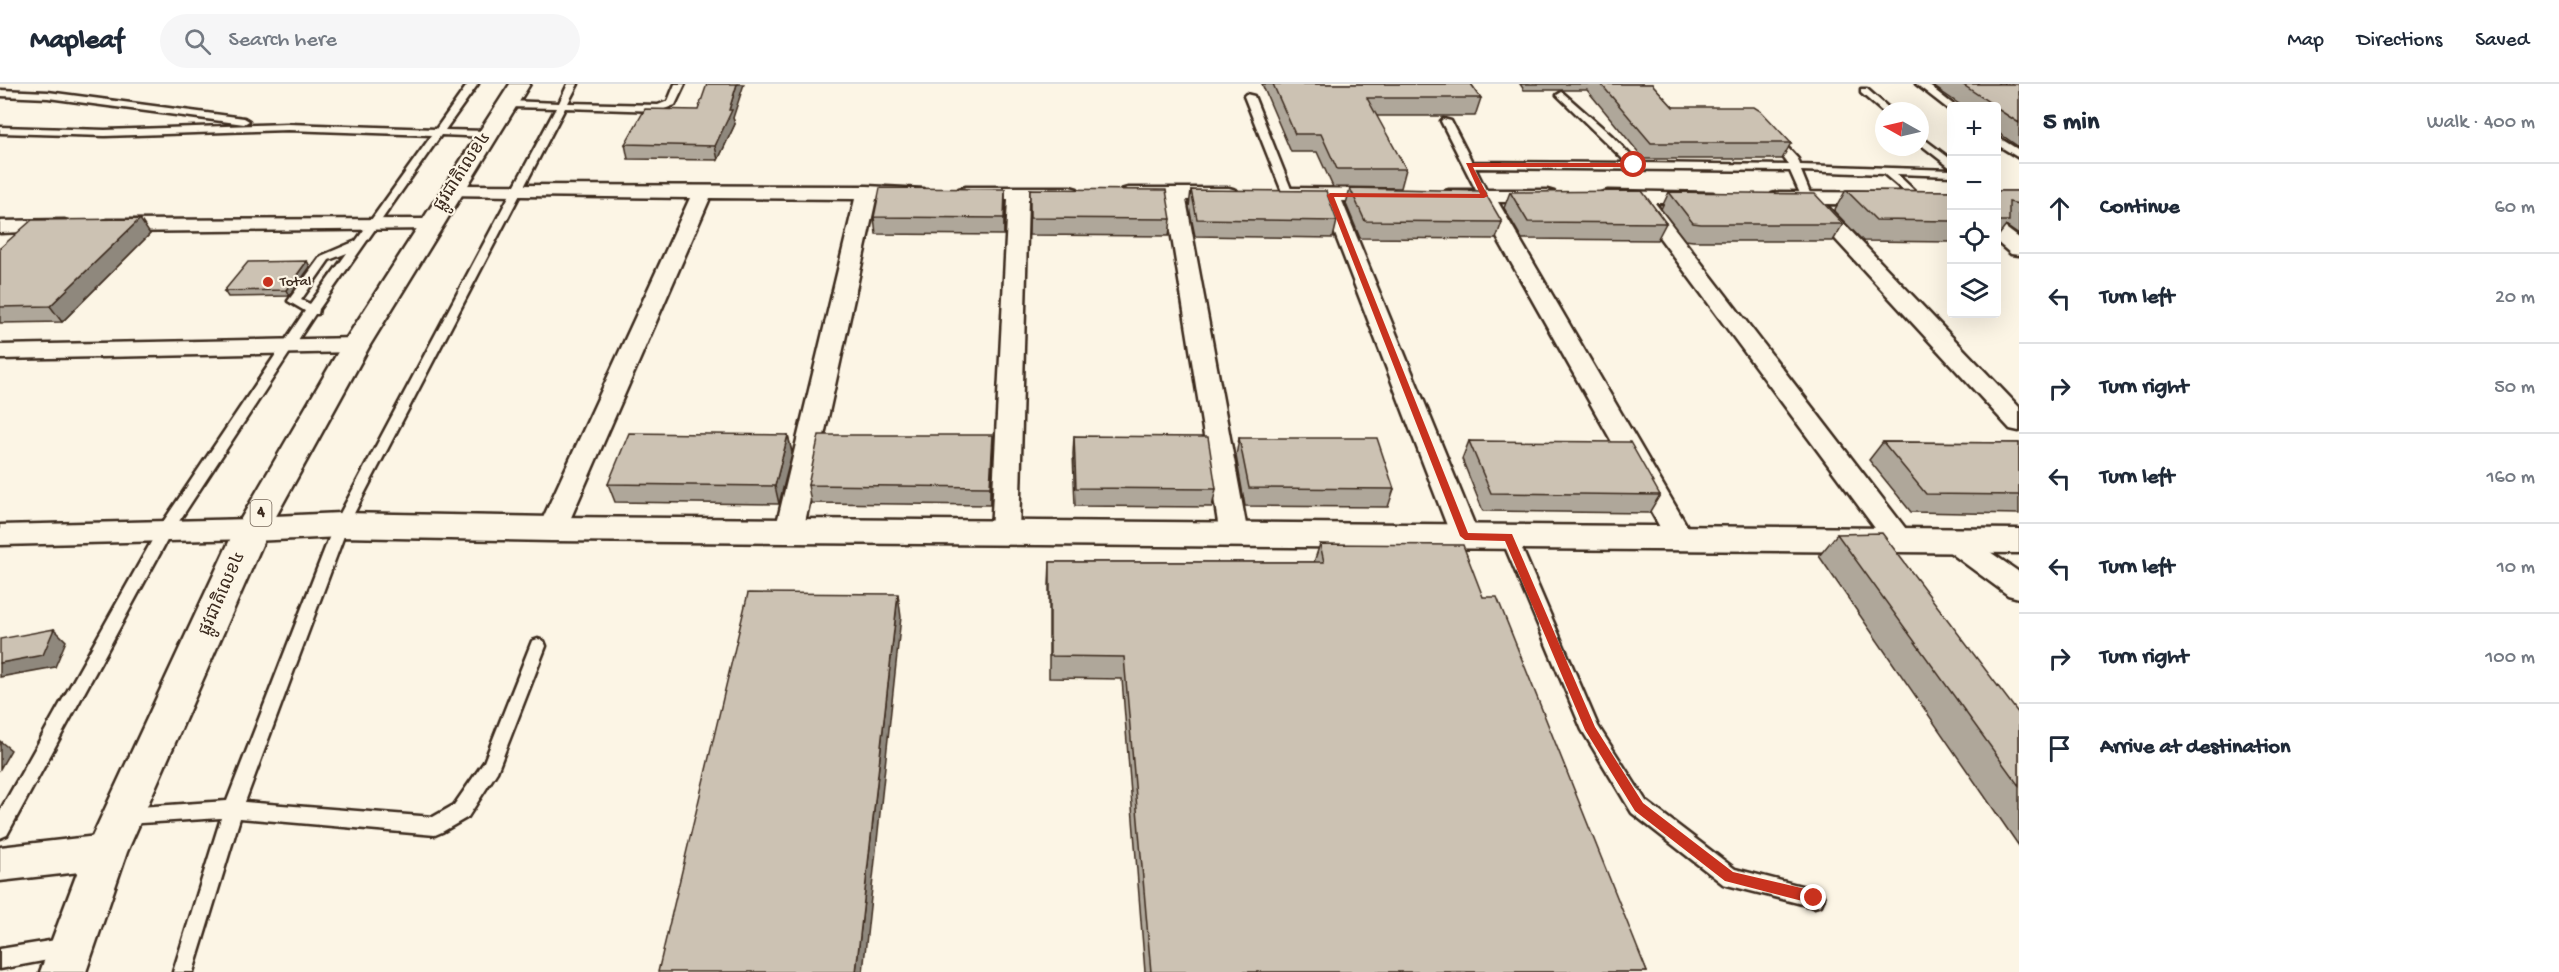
<!DOCTYPE html>
<html lang="en">
<head>
<meta charset="utf-8">
<style>
	:root { --surface:#fff; --page:#f6f6f7; --text:#1f2937; --muted:#747a83; --line:#e0e1e3 }
	body { margin:0; font-family:"Gochi Hand","Noto Sans Khmer",sans-serif; background:var(--page); color:var(--text) }
	.controls { position:absolute; right:18px; top:18px; display:grid; overflow:hidden; border-radius:6px; box-shadow:0 6px 24px #0002 }
	.controls button { width:54px; height:54px; display:grid; place-items:center; padding:0; border:0; border-bottom:2px solid var(--line); background:var(--surface); color:var(--text); font:30px sans-serif }
	.compass { position:absolute; left:1875px; top:18px; width:54px; height:54px; border-radius:50%; background:var(--surface); box-shadow:0 6px 24px #0002; rotate:278deg }
	.stop { position:absolute; width:18px; height:18px; margin:-14px; border:4px solid #c8321e; border-radius:50%; background:#fff }
	.stop.end { background:#c8321e; border-color:#fff; box-shadow:0 2px 6px #0008 }
	.list { margin:0; padding:0; list-style:none }
	h2 { display:flex; justify-content:space-between; align-items:center; height:78px; margin:0; padding:0 24px; font-size:26px }
	h2 small { font-size:20px; font-weight:400; color:var(--muted) }
	.list li { display:grid; grid-template-columns:39px 1fr auto; gap:18px; align-items:center; box-sizing:border-box; height:90px; padding:0 24px; border-top:2px solid var(--line) }
	.list b { display:block; font-size:22px; white-space:nowrap }
	.list em { font-size:20px; font-style:normal; color:var(--muted) }
	.icon { flex:none; width:33px; height:33px; fill:none; stroke:currentColor; stroke-width:2; stroke-linecap:round; stroke-linejoin:round }
	.map { position:relative; flex:none; width:2019px; height:888px; overflow:hidden }
	header { display:flex; align-items:center; gap:36px; box-sizing:border-box; height:84px; padding:0 30px; background:var(--surface); border-bottom:2px solid var(--line) }
	header strong { font-size:28px }
	nav { display:flex; gap:33px; margin-inline-start:auto; font-size:21px }
	.search { width:420px; height:54px; background:var(--page); display:flex; align-items:center; gap:15px; box-sizing:border-box; padding:0 21px; border-radius:33px; color:var(--muted); font-size:22px }
	main { display:flex }
	aside { flex:1; background:var(--surface) }
	.map>svg:first-child { display:block }
	.lines { fill:none; stroke-linecap:round; stroke-linejoin:round }
	.lane-casing { stroke:#3b2a1e; stroke-width:5 }
	.street-casing { stroke:#3b2a1e; stroke-width:5 }
	.secondary-casing { stroke:#3b2a1e; stroke-width:5 }
	.highway-casing { stroke:#3b2a1e; stroke-width:5 }
	.lane { fill:#fcf5e5; fill-rule:evenodd }
	.street { fill:#fcf5e5; fill-rule:evenodd }
	.secondary { fill:#fcf5e5; fill-rule:evenodd }
	.highway { fill:#fcf5e5; fill-rule:evenodd }
	.wall { fill:#afa79a; stroke:#3b2a1e; stroke-width:1.5 }
	.shaded-wall { fill:#8f887d; stroke:#3b2a1e; stroke-width:1.5 }
	.building { fill:#ccc2b3; stroke:#3b2a1e; stroke-width:1.5 }
	.route { fill:#c8321e }
	.poi-dot { fill:#c8321e; stroke:#fcf5e5; stroke-width:2 }
	.labels { text-anchor:middle; dominant-baseline:central; stroke-width:4.5; stroke-linejoin:round; paint-order:stroke }
	.far-poi-label { font-size:15px; fill:#3b2a1e; stroke:#fcf5e5; text-anchor:start }
	.shield { fill:#fcf5e5; stroke:#75675a; stroke-width:1.5 }
	.shield-label { font-size:16px; font-weight:bold; fill:#3b2a1e }
	.street-label { font-size:18px; fill:#3b2a1e; stroke:#fcf5e5 }
</style>
</head>
<body>
<header>
<strong>Mapleaf</strong>
<div class="search"><svg class="icon" aria-label="search" viewBox="0 0 24 24"><circle cx="10" cy="10" r="6"/><path d="M15 15l6 6"/></svg>Search here</div>
<nav><a>Map</a><a>Directions</a><a>Saved</a></nav>
</header>
<main>
<div class="map">
<svg width="2019" height="888" viewBox="0 0 2019 888">
	<rect width="100%" height="100%" fill="#fcf5e5"/>
	<filter id="ink" filterUnits="userSpaceOnUse"><feTurbulence type="fractalNoise" baseFrequency=".0167" numOctaves="2"/><feDisplacementMap in="SourceGraphic" scale="12" xChannelSelector="R" yChannelSelector="G"/><feConvolveMatrix kernelMatrix="1 2 1 2 8 2 1 2 1" color-interpolation-filters="sRGB"/></filter>
	<g filter="url(#ink)">
		<g class="lines">
			<g class="lane-casing">
				<path id="lane" d="M468,0H478L445,46L488,47L493,50L488,53L441,51L319,225L318,230H315L170,451L7,751L0,754V727L159,444L305,227L288,217L321,172L356,157L432,51L288,46L105,52L0,49V43L105,46L288,40L436,45ZM347,169L310,220L301,216L329,176Z
					M568,0H578L568,19L658,21L668,17L675,0H685L675,21L659,27L565,24L348,441L245,718L433,733L454,721L484,678L530,562L532,557L538,555L544,557L546,562L497,688L468,733L442,748L435,751L240,734L193,888H173L221,734L125,740L118,738L116,732L118,726L125,724L227,717L334,441L556,24L508,23L503,20L508,17L559,19Z
					M1916,0H1927L1955,22H1952V28Z
					M1861,5H1867L1892,27H1884V29L1861,9Z
					M0,6L48,8L244,34L249,37L244,40L48,14L0,12Z
					M1562,8L1612,52L1638,79L1789,81L1768,53L1773,50L1776,51L1798,75L1800,81L1952,86V92L1897,90L1920,112V116L1916,117L1884,90L1801,87L1812,114L1807,117L1802,114L1790,87L1475,84L1489,112L1488,114H1480L1441,37L1443,35L1451,37L1472,78L1627,79L1559,13L1557,11Z
					M1246,10L1254,12L1293,110L1292,112L1288,113L1283,110L1244,12Z
					M1920,52L1952,76V85L1920,60Z
					M1996,52L2019,66V74L1996,60Z
					M1509,448L1514,449L1517,453L1598,642L1646,717L1735,785L1821,807L1824,814L1821,821L1814,823L1723,800L1632,729L1582,646L1501,453L1504,449Z
					M68,854L75,857L78,864L75,871L0,885V865Z"/>
			</g>
			<g class="street-casing">
				<path id="street" d="M451,101L867,102L924,105L927,109L924,113L876,115L803,447L799,454L789,457L779,454L775,447L855,115L710,114L566,445L562,452L552,455L542,452L538,445L690,114L444,111L441,107L444,103Z
					M966,103H1070L1077,105L1080,109L1077,113L1028,115L1019,449L1015,456L1005,459L995,456L991,449L1008,115L959,113L956,109L959,105Z
					M1128,104H1229L1236,106L1239,110L1236,114L1186,116L1248,451L1244,458L1234,461L1224,458L1220,451L1166,116L1121,114L1118,110L1121,106Z
					M1290,104L1388,105L1395,107L1398,111L1395,115L1388,117H1342L1479,452L1475,459L1465,462L1455,459L1451,452L1322,116L1283,114L1280,110L1283,106Z
					M1449,106H1547L1554,108L1557,112L1554,116L1547,118H1498L1694,454L1690,461L1680,464L1670,461L1477,118L1442,116L1439,112L1442,108Z
					M1608,107L1713,109L1716,113L1713,117L1706,119H1655L1909,449L1913,456L1909,463L1899,466L1889,463L1634,119L1601,117L1598,113L1601,109Z
					M1779,108L1952,109V121L1825,120L2019,323V347L2010,345L1803,120L1772,118L1769,114L1772,110Z
					M430,135L437,137L440,141L437,145L107,148L100,146L97,142L100,138L107,136Z
					M64,136L71,138L74,142L71,146L0,149V137Z
					M1996,140L2003,142L2019,154V171L2011,170L1996,157Z
					M356,254L364,256L368,261L364,266L356,268L0,275V261Z
					M252,435L262,438L266,445L262,452L252,455L0,461V441Z
					M1954,447L1964,450L2019,488V514L2008,511L1944,464L1940,457L1944,450Z
					M106,751L119,756L124,768L119,780L106,785L0,797V763Z"/>
			</g>
			<g class="secondary-casing">
				<path id="secondary" d="M341,429L552,433L2019,445V469L552,457L341,453L252,457L240,453L235,445L240,437L252,433Z"/>
			</g>
			<g class="highway-casing">
				<path id="highway" d="M510,0H530L370,261L269,445L127,768L86,888H40L85,768L235,445L342,261Z"/>
			</g>
			<use href="#lane" class="lane"/>
			<use href="#street" class="street"/>
			<use href="#secondary" class="secondary"/>
			<use href="#highway" class="highway"/>
		</g>
		<path class="wall" d="M1262,0H1471L1481,14L1475,32H1376L1406,85L1401,104L1333,103L1317,68H1291Z
			M1520,0H1652L1673,23L1791,59L1782,75H1644L1587,6H1524Z
			M1934,0H2019V63L1996,47V22H1962L1933,2Z
			M733,34L735,40L718,76L628,75L625,60Z
			M1350,104L1502,138L1496,155L1360,154L1346,120Z
			M1005,105L1004,151L876,150L874,133Z
			M1030,105L1171,135L1169,152L1029,151Z
			M1191,106L1337,137L1333,154L1195,152L1189,123Z
			M1846,106L1952,107V158L1863,157L1834,127Z
			M1996,107H2019V151L2006,142L1996,155Z
			M1510,108L1666,139L1657,156L1522,155L1504,124Z
			M1669,108L1843,140L1833,157H1693L1685,156L1661,125Z
			M150,150L62,238L0,239V164Z
			M307,177L310,183L289,212L228,213L224,207Z
			M788,351L792,369L779,420L615,418L608,400Z
			M1074,352L1216,405L1212,423L1075,422L1073,370Z
			M1239,354L1394,405L1388,423L1245,422L1236,372Z
			M1469,357L1660,411L1649,429L1483,427L1462,375Z
			M1883,358L2019,359V430L1911,428L1869,376Z
			M993,369L990,421L811,419L808,401Z
			M1837,450L2019,630V762L1819,472Z
			M1320,460L1483,513L1647,888H1145L1122,595L1049,594V501L1050,478H1314Z"/>
		<path class="shaded-wall" d="M737,0H744L733,34L735,40L718,76L715,62L729,26Z
			M1005,105V121L1004,151V134Z
			M140,135L150,150L62,238L50,222Z
			M307,177L310,183L289,212L286,206Z
			M788,351L792,369L779,420L775,402Z
			M993,351V369L990,421V403Z
			M898,510L901,533L863,888H856Z
			M54,545L66,557L55,583L0,593V579Z
			M0,657L11,666L0,685Z"/>
		<path class="building" d="M707,0H737L729,26H732L715,62L625,60L645,25L698,26Z
			M1273,0H1471L1481,14H1367L1406,85H1337L1321,50H1295Z
			M1601,0H1652L1673,23H1754L1762,28L1791,59H1651Z
			M1962,0H2019V39L1996,24V22H1995Z
			M880,104L1005,105L1004,134L874,133Z
			M1350,104L1484,107L1502,138L1365,137Z
			M1030,105L1166,106L1171,135L1030,134Z
			M1191,106L1326,107L1337,137L1197,135Z
			M1846,106L1952,107V137L1876,136Z
			M1642,107L1666,139L1528,138L1510,108Z
			M1996,107H2019V120L2009,118V137H1996Z
			M1669,108L1815,110L1843,140H1701L1693,139Z
			M140,135L50,222L0,223V164L32,136Z
			M307,177L286,206L224,207L248,178Z
			M629,349L788,351L775,402L608,400Z
			M819,351H993L990,403L808,401Z
			M1074,352L1208,353L1216,405L1076,404Z
			M1239,354H1377L1394,405L1249,404Z
			M1469,357L1630,358L1660,411L1491,409Z
			M1883,358L2019,359V411L1926,410Z
			M1882,449L2019,630V702L1837,450Z
			M1320,460L1463,461L1483,513H1497L1647,888H1151L1124,573L1050,572V478H1324Z
			M748,509L898,510L856,888H658Z
			M54,545L43,571L0,579V555Z"/>
	</g>
	<path class="route" d="M1466,79H1634L1637,81L1634,83H1473L1488,112L1484,114L1334,113L1468,449L1512,450L1595,643L1643,719L1733,788L1814,807L1819,809L1820,814L1819,818L1814,820L1725,797L1635,727L1585,646L1505,457L1465,456L1460,452L1327,111L1330,109L1480,110Z"/>
	<circle class="poi-dot" cx="268" cy="198" r="6"/>
	<g class="labels">
		<g class="far-poi-label">
			<text x="280" y="198">Total</text>
		</g>
		<rect class="shield" x="250.5" y="416" width="21" height="26" rx="4.5"/>
		<g class="shield-label">
			<text x="261" y="429">4</text>
		</g>
		<g class="street-label">
			<text transform="translate(463 88) rotate(-57)">ផ្លូវជាតិលេខ៤</text>
			<text transform="translate(223 510) rotate(-66)">ផ្លូវជាតិលេខ៤</text>
		</g>
	</g>
</svg>
<div class="controls">
<button>+</button>
<button>−</button>
<button><svg class="icon" aria-label="locate" viewBox="0 0 24 24"><circle cx="12" cy="12" r="6"/><path d="M12 2v4M12 18v4M2 12h4M18 12h4"/></svg></button>
<button><svg class="icon" aria-label="layers" viewBox="0 0 24 24"><path d="M12 4l9 5-9 5-9-5zM3 14l9 5 9-5"/></svg></button>
</div>
<svg class="compass" viewBox="-18 -18 36 36"><path d="M0-13l5 13h-10z" fill="#e53935"/><path d="M0 13l5-13h-10z" fill="#747a83"/></svg>
<div class="stop" style="left:1634px;top:81px"></div>
<div class="stop end" style="left:1814px;top:814px"></div>
</div>
<aside>
<h2>5 min<small>Walk · 400 m</small></h2>
<ul class="list">
<li><svg class="icon" aria-label="ahead" viewBox="0 0 24 24"><path d="M12 20V5M6 11l6-6 6 6"/></svg><div><b>Continue</b></div><em>60 m</em></li>
<li><svg class="icon" aria-label="left" viewBox="0 0 24 24"><path d="M17 20v-9H6M10 6l-5 5 5 5"/></svg><div><b>Turn left</b></div><em>20 m</em></li>
<li><svg class="icon" aria-label="right" viewBox="0 0 24 24"><path d="M7 20v-9h11M14 6l5 5-5 5"/></svg><div><b>Turn right</b></div><em>50 m</em></li>
<li><svg class="icon" aria-label="left" viewBox="0 0 24 24"><path d="M17 20v-9H6M10 6l-5 5 5 5"/></svg><div><b>Turn left</b></div><em>160 m</em></li>
<li><svg class="icon" aria-label="left" viewBox="0 0 24 24"><path d="M17 20v-9H6M10 6l-5 5 5 5"/></svg><div><b>Turn left</b></div><em>10 m</em></li>
<li><svg class="icon" aria-label="right" viewBox="0 0 24 24"><path d="M7 20v-9h11M14 6l5 5-5 5"/></svg><div><b>Turn right</b></div><em>100 m</em></li>
<li><svg class="icon" aria-label="arrive" viewBox="0 0 24 24"><path d="M6 21V4h12l-3 4 3 4H6"/></svg><div><b>Arrive at destination</b></div></li>
</ul>
</aside>
</main>
</body>
</html>
